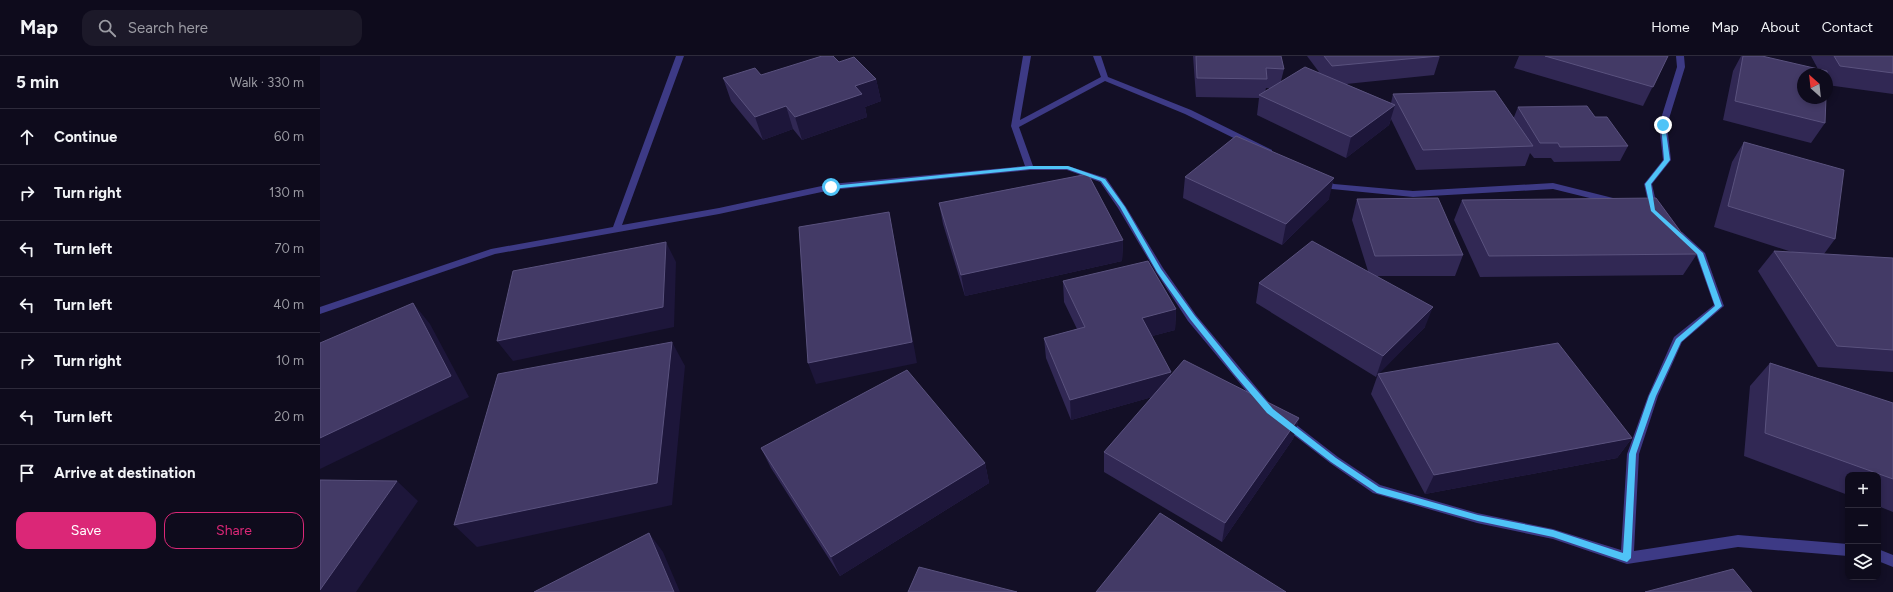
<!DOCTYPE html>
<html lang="en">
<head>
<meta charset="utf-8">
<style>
	:root { --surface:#0e0b1c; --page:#1c1929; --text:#f1f3f6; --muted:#9b9ba3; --line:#2e2b3b; --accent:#db2777 }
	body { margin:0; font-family:Figtree,sans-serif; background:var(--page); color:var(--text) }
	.controls { position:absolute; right:12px; bottom:12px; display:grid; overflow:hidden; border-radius:8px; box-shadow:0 2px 6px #0003 }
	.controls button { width:36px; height:36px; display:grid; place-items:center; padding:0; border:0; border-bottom:1px solid var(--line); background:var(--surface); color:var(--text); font:20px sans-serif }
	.compass { position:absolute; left:1477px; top:12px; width:36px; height:36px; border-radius:50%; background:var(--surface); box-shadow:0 2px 6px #0003; rotate:333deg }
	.stop { position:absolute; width:12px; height:12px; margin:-9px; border:3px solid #4fc3f7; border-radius:50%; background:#fff }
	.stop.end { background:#4fc3f7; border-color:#fff; box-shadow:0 1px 4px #0008 }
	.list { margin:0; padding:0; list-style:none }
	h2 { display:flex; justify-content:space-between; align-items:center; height:52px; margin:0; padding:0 16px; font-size:17px }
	h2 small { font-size:13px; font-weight:400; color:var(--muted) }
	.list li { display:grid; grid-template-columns:26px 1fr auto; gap:12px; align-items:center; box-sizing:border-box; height:56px; padding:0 16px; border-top:1px solid var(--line) }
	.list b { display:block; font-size:15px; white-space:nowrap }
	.list em { font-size:13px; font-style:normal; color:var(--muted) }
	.actions { display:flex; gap:8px; padding:12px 16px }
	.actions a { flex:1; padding:9px 0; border:1px solid var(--accent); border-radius:12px; text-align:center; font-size:14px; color:var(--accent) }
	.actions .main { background:var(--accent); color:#fff }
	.icon { flex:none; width:22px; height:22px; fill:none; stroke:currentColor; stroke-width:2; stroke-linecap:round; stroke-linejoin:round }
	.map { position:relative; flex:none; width:1573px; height:536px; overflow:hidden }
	header { display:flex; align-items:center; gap:24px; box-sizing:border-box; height:56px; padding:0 20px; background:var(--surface); border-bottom:1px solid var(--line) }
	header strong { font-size:19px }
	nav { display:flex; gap:22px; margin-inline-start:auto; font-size:14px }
	.search { width:280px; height:36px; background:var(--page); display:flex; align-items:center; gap:10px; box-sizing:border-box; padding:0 14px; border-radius:12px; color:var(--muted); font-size:15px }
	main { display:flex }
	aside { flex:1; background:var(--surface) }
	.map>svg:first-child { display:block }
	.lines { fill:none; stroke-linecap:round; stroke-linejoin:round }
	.minor { fill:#3d3a85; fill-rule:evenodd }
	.wall { fill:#312854; fill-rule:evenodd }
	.shaded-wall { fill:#1d163a }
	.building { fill:#433a66; stroke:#5a527e }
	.route { fill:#4fc3f7 }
</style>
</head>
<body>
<header>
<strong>Map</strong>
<div class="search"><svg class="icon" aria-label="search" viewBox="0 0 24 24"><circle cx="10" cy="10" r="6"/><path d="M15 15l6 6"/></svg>Search here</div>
<nav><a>Home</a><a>Map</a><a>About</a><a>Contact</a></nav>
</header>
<main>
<aside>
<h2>5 min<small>Walk · 330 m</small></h2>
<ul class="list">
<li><svg class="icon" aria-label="ahead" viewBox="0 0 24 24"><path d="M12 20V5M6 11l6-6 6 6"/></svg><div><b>Continue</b></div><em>60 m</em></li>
<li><svg class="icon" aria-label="right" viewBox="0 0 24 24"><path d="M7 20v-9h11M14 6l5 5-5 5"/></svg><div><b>Turn right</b></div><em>130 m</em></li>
<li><svg class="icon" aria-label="left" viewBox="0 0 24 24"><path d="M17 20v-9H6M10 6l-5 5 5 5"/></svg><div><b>Turn left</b></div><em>70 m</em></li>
<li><svg class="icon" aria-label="left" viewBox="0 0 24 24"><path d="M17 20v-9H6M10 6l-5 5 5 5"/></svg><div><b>Turn left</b></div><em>40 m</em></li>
<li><svg class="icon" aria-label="right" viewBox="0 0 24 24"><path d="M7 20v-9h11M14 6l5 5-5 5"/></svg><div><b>Turn right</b></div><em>10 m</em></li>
<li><svg class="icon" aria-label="left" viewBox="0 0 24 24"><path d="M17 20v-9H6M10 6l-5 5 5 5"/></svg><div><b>Turn left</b></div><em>20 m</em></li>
<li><svg class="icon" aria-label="arrive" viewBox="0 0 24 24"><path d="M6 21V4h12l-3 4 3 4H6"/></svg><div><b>Arrive at destination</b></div></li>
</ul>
<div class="actions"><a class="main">Save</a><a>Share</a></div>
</aside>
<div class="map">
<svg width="1573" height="536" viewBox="0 0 1573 536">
	<rect width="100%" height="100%" fill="#130f26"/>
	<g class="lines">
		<path class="minor" d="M356,0H364L302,169L399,152L511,128L705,110L691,70L703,0H711L700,64L781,21L773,0H781L788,21L871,54L952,94V98H946L865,58L785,25L699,71L713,110H748L786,122L806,151L843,212L876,259L951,349L952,352L951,355L947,356L943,355L868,265L836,216L798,152L780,126L747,114H710L511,134L399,158L175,198L0,258V251L171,193L293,171Z
			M1356,0H1364L1365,11L1347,69L1351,104L1332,128L1338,155L1334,158L1330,155L1324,128L1343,104L1339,69L1357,11Z
			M1000,121L1014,128L1093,135L1233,127L1301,144L1302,146L1298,149L1233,133L1093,141L1012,133L997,126L996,124Z
			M1359,175L1362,176L1385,197L1404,250L1362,286L1338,340L1319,398L1314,495L1418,479L1528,488V500L1418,491L1307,508L1233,483L1157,467L1053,437L1010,407L962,370L960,367L962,364L966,363L970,364L1018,401L1060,429L1157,457L1233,473L1301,494L1307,398L1328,340L1354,281L1394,249L1376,198L1356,180L1355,178L1356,176Z
			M1558,493L1573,499V511L1558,505Z"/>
	</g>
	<path class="wall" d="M873,0H961L964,13L961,25L999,16L987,0H1120L1114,19L1026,28L1071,47L1073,38L1194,61L1198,51L1275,61L1308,90L1300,105L1234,106L1231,102H1214L1210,97L1205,110L1096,114L1071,63L1069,69L1026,102L937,59L939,42L876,41ZM946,32H951L945,36Z
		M1199,0H1348L1323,50L1194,12Z
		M1421,0H1442L1498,13L1491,0H1573V38L1507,29V18L1505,67L1491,87L1403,64L1413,15Z
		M519,6L556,23L561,45L545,51L547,61L482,84L473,73L443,84L411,45L403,22L441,19Z
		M1424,86L1515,183L1504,198L1573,202V316L1498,311L1438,215L1454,195L1472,196L1394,171L1412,106Z
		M865,121L1009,143L962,189L863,142Z
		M1037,143L1143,199L1135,220H1057L1105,271L1058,318L1312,382L1297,402L1105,438L1051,338L1058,318L1056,321L936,247L939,227L1048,215L1032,164Z
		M1142,144L1377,198L1363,219L1160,221L1134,164Z
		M619,147L803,184L802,205L645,240L623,168Z
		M743,225L856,253L855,274L832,280L851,320L979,362L973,383L902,486L784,416V396L832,341L751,364L726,302L724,282L757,273L744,246Z
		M1450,307L1573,347V456L1558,450V419H1528V439L1424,400L1430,330Z
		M441,392L665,407L669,427L520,520L451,412Z"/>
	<path class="shaded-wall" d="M556,23L561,45L545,51L547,61L482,84L475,61L535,30Z
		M1075,49L1069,69L1026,102L1031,81Z
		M466,50L473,73L443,84L435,61Z
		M1014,122L1009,143L962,189L966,168Z
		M569,156L573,176L597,307L496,328L488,307Z
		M803,184L802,205L645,240L641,219Z
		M346,186L356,206L354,271L193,305L177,285Z
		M93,247L110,268L149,341L0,413V382Z
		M1113,251L1105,271L1056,321L1063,300Z
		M856,253L855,274L821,283L822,262Z
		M352,286L365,310L352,449L157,491L134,469Z
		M851,316L850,336L751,364L750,344Z
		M979,362L973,383L902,486L905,467Z
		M1312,382L1297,402L1105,438L1114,419Z
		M665,407L669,427L520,520L511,501Z
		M77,425L98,445L36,536H0V534Z
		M329,477L343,496L360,536H354Z"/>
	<path class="building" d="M502,0H513L519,6L534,1L556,23L535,30L542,38L475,61L466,50L435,61L403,22L435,12L441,19Z
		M876,0H961L964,13L946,12L947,23L877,22Z
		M1004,0H1119L1012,10Z
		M1225,0H1348L1333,31Z
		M1423,0H1442L1507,15V18H1483V42H1506L1505,67L1415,45Z
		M1514,0H1573V17L1520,10Z
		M985,11L1075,49L1031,81L939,39Z
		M1175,35L1213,90L1103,94L1073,38Z
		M1267,50L1275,61H1287L1308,90L1240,91L1238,87H1220L1198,51Z
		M916,80L1014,122L966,168L865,121Z
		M1424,86L1524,114L1515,183L1408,150Z
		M768,118L803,184L641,219L619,147Z
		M1118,142L1143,199L1055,200L1037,143Z
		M1336,142L1377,198L1169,200L1142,144Z
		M569,156L592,286L488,307L479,171Z
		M992,185L1113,251L1063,300L939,227Z
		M346,186L343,251L177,285L193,215Z
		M1454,195L1573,202V294L1517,290Z
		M828,205L856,253L822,262L851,316L750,344L724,282L765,271L743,225Z
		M93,247L131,320L0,382V287Z
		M352,286L337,427L134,469L178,318Z
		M1238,287L1312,382L1114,419L1058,318Z
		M864,304L979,362L905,467L784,396Z
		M1450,307L1573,347V423L1445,377Z
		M587,314L665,407L511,501L441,392Z
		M0,424L77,425L0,534Z
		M840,457L966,536H776Z
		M329,477L354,536H214Z
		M599,511L697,536H588Z
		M1413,513L1432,536H1325Z"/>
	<path class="route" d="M1341,68L1345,69L1350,104L1331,128L1335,154L1383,197L1402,250L1361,286L1336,340L1316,398L1311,502L1307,506L1233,481L1158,465L1057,437L1011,406L947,357L914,318L870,263L837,216L800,151L781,125L747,113H710L511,133L509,131L511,130L710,110H748L785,123L805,151L841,213L875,260L919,314L953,353L1016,402L1059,431L1158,459L1233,474L1303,497L1309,398L1329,340L1356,283L1395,250L1377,198L1331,155L1325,128L1344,104Z"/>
</svg>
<div class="controls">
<button>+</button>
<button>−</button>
<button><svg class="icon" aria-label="layers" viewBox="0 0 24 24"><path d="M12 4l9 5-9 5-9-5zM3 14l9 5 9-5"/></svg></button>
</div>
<svg class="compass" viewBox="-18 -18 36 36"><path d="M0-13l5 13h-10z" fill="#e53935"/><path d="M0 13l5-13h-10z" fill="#9b9ba3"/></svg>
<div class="stop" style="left:511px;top:131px"></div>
<div class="stop end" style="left:1343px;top:69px"></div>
</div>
</main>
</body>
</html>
